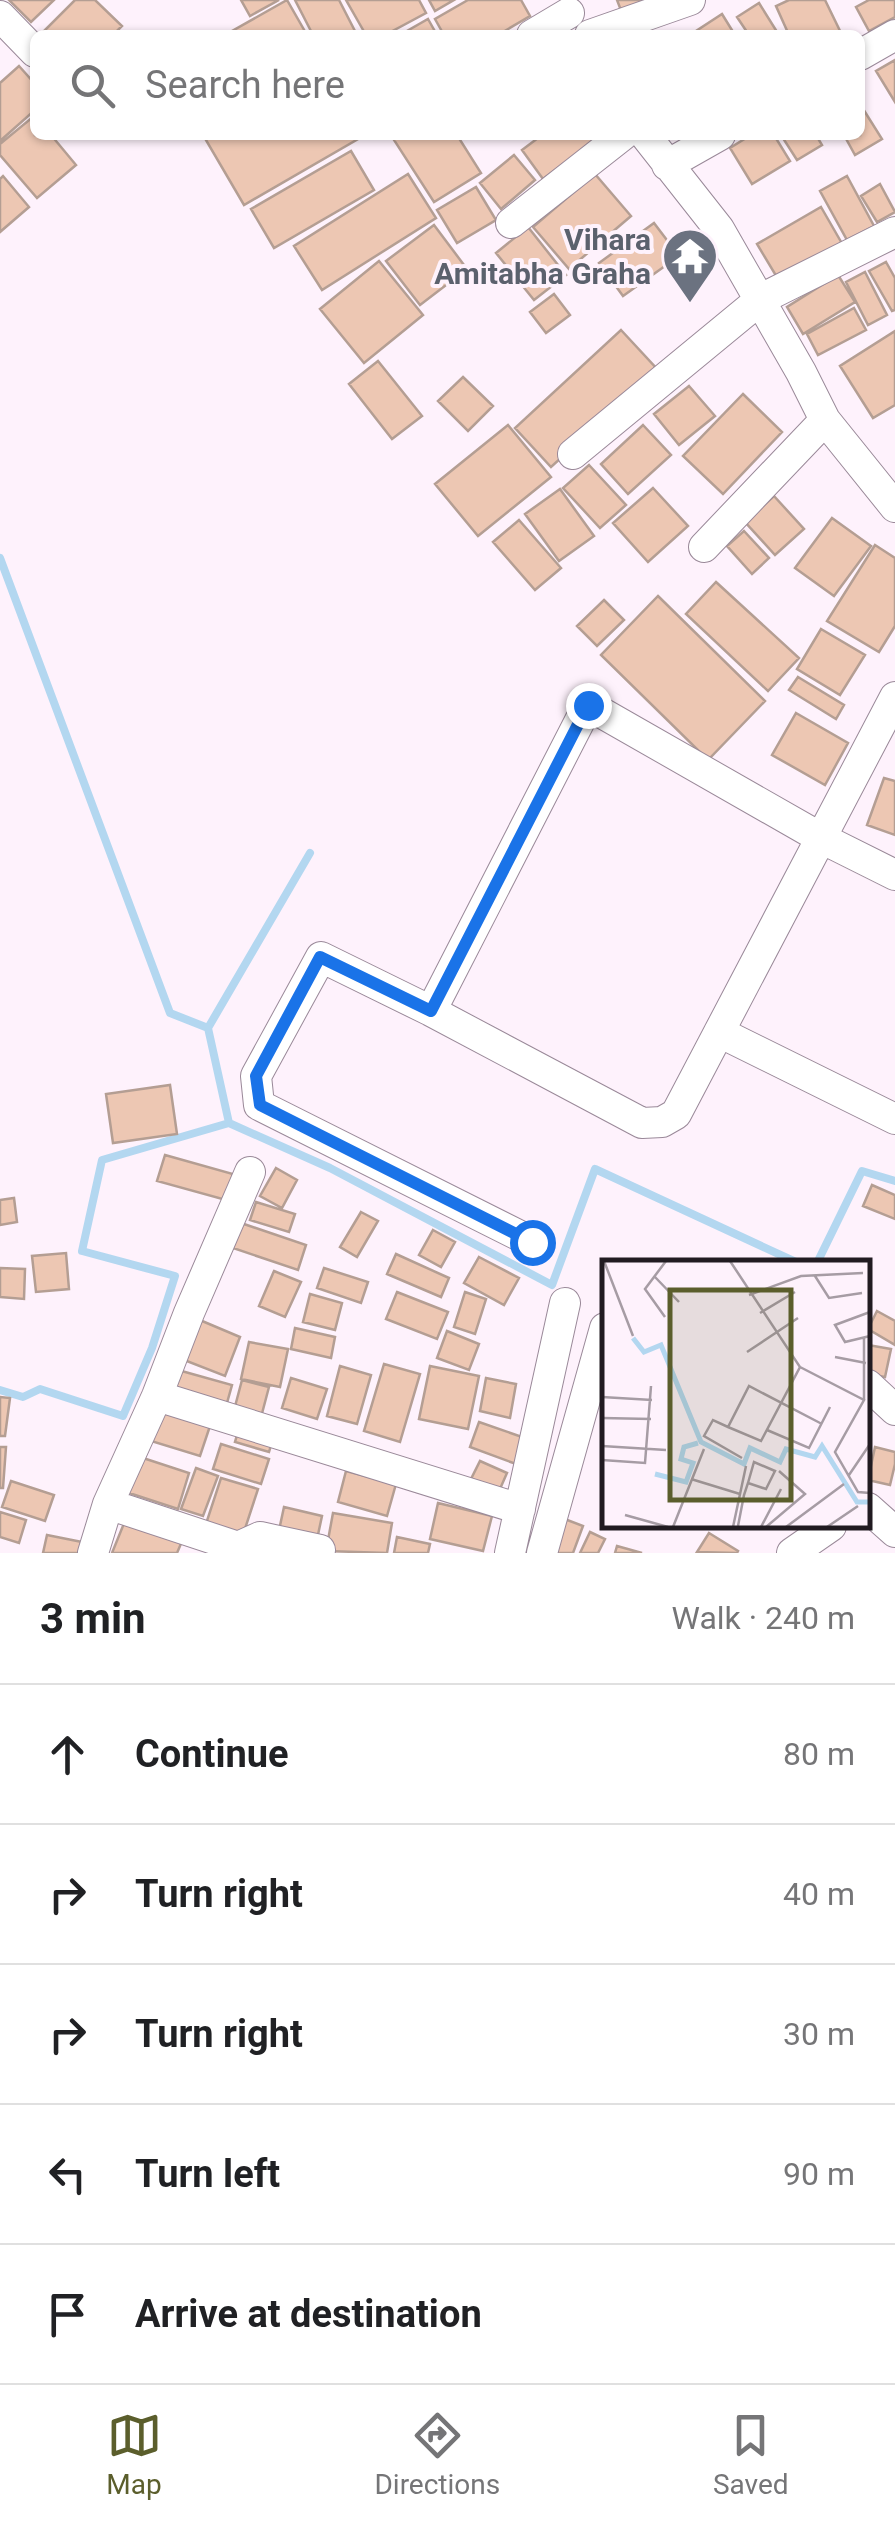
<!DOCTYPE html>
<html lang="en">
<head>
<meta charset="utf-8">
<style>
	:root { --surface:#fff; --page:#f6f6f6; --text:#202124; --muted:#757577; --line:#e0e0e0; --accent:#5b5e2c }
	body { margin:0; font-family:Roboto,sans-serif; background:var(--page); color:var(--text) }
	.stop { position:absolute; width:30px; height:30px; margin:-22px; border:8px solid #1a73e8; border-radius:50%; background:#fff }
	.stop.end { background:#1a73e8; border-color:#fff; box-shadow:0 2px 10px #0008 }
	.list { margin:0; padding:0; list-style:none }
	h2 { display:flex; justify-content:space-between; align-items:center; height:130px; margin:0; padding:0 40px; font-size:42px }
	h2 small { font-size:32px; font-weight:400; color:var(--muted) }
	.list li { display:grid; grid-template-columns:65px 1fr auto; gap:30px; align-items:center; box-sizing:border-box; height:140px; padding:0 40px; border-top:2px solid var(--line) }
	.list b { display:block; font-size:38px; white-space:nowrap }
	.list em { font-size:32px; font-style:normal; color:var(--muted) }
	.icon { flex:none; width:55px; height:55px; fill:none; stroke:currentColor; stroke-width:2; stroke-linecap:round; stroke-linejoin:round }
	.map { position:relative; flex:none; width:895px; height:1553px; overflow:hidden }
	.search { position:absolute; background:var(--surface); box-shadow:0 2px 8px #0004; left:30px; right:30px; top:30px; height:110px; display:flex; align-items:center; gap:25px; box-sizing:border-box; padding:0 35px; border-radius:15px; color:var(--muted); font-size:38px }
	.sheet { height:830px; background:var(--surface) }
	nav { display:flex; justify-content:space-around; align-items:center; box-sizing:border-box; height:140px; border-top:2px solid var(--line); background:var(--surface); font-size:28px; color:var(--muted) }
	nav a { display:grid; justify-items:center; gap:5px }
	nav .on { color:var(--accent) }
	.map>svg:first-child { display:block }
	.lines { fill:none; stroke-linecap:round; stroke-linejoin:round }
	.stream { stroke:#b3d7f0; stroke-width:8 }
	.building { fill:#edc7b3; stroke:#b49e93; stroke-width:2.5 }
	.minor-casing { stroke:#9a8999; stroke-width:32 }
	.minor { stroke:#fff; stroke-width:30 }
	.route { stroke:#1a73e8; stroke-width:12 }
	.labels { text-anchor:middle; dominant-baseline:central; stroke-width:8; stroke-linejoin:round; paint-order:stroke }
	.worship-label { font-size:30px; font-weight:bold; fill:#5b616d; stroke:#fef2fc; text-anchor:end }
	.inset-river { fill:none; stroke:#b3d7f0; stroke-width:5 }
	.inset-road { fill:none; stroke:#a69ca4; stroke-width:2.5 }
	.view { fill:#5b5e2c; fill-opacity:0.15; stroke:#5b5e2c; stroke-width:5 }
	.inset-edge { fill:none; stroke:#211b21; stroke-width:5 }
</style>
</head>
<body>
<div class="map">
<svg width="895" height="1553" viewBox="0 0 895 1553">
	<rect width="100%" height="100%" fill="#fef2fc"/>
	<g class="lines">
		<path class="stream" d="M0,558L170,1013L208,1028L229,1123L330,1168L552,1285L595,1169L798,1263
			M208,1028L310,853
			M817,1263L862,1171L895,1181
			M0,1390L23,1397L40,1389L123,1416L152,1348L175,1276L82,1251L102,1160L229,1123"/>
	</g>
	<path class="building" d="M9,0H54L31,22Z
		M75,0H95L122,26L113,35H40Z
		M241,0H279L250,16Z
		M287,0L307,35H225Z
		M295,0H339L357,35H313Z
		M346,0H419L426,13L385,35H366Z
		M429,0H454L435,11Z
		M468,0H521L530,16L498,35H444L435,19Z
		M617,0H658L622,13Z
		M789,0H825L842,35H789L776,6Z
		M869,0H895V17L869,31L856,7Z
		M759,3L779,35H749L737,17Z
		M722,14L735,35H694L693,33Z
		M428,19L437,35H400Z
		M895,60V102L876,71Z
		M19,66L35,84V110L0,141V83Z
		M860,104L882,139L855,155L844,135H860Z
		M34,116L35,135H51L76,165L37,198L0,155V144Z
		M203,135H365L244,205Z
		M402,135H457L481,173L434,202L394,140Z
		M542,135H595L598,138L543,179L522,150Z
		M751,135H774L790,161L752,184L730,148Z
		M781,135H816L822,145L797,160Z
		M351,151L374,190L274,248L251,209Z
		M514,155L535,180L501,209L480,183Z
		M408,174L436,218L322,290L294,246Z
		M595,174L631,216L569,269L533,227Z
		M3,176L29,207L0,232V179Z
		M847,176L874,226L847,240L820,191Z
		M880,184L895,212L877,222L861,196Z
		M476,187L496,220L457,243L437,210Z
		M821,207L844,247L781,284L757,244Z
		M654,223L679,256L623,296L599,263Z
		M434,225L467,269L420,305L386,261Z
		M528,227L566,275L534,300L496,253Z
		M379,261L423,315L364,363L320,309Z
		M886,262L895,278V310L892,311L869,271Z
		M865,272L887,315L868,325L846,282Z
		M838,275L855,302L803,334L787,307Z
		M554,294L570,315L546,333L530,312Z
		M854,308L866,330L818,355L807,334Z
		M621,330L658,370L551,467L515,428Z
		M895,331V405L873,418L840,366Z
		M378,361L422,416L392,439L349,384Z
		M463,377L493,406L468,431L438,401Z
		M689,386L715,416L679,445L654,414Z
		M743,394L782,432L723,494L683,456Z
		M508,425L551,477L478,536L435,484Z
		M643,425L671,455L628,494L601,464Z
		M589,465L626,505L600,528L563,488Z
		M653,488L688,526L648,562L613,523Z
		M560,489L594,536L559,561L525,514Z
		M774,496L804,529L775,555L745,522Z
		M832,518L871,546L834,596L795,568Z
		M519,520L561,568L535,590L493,542Z
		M744,531L769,558L752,574L727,546Z
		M875,545L895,558V626L879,652L827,621Z
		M716,582L799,658L768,691L686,614Z
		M658,596L765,701L708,760L601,655Z
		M604,600L624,620L597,646L577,626Z
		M821,629L865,655L840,695L797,669Z
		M798,677L844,705L836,719L789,690Z
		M796,713L848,743L825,785L772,755Z
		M884,778L895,781V835L867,825Z
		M170,1085L177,1134L113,1143L106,1094Z
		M165,1155L233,1174L226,1200L157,1181Z
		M276,1168L297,1180L282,1208L260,1196Z
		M872,1185L895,1195V1219L863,1206Z
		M14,1198L17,1222L0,1225V1200Z
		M256,1202L295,1214L289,1232L250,1220Z
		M361,1212L378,1221L357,1257L340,1247Z
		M241,1223L306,1245L298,1270L233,1248Z
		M433,1230L455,1242L441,1267L419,1255Z
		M66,1253L69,1289L36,1292L32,1256Z
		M396,1254L449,1278L441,1297L387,1274Z
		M479,1257L519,1278L504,1305L464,1283Z
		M0,1268L25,1269L24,1299L0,1297Z
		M324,1268L368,1282L361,1303L317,1288Z
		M274,1271L301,1282L285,1317L259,1306Z
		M397,1292L448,1312L437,1339L386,1319Z
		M465,1292L486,1299L475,1334L454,1327Z
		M310,1294L342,1303L335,1330L303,1322Z
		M877,1311L895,1321V1345L868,1329Z
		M195,1318L240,1337L225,1376L179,1358Z
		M295,1328L335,1337L331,1358L291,1349Z
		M447,1331L479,1344L469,1370L437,1358Z
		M249,1342L288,1349L280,1387L241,1379Z
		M868,1345L891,1349L885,1377L868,1374Z
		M384,1364L420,1374L400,1442L364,1431Z
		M340,1366L371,1375L357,1424L327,1416Z
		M430,1366L479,1376L468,1429L419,1419Z
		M178,1370L232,1385L225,1410L171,1395Z
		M291,1378L327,1389L317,1419L282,1408Z
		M486,1378L516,1384L510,1418L480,1411Z
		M242,1380L269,1387L260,1421L233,1414Z
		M0,1397L10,1398L5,1436H0Z
		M161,1411L210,1426L200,1456L151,1441Z
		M479,1422L525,1438L516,1464L470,1447Z
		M240,1425L274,1435L269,1452L235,1442Z
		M221,1444L269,1459L261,1484L213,1469Z
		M0,1447H6L3,1488H0Z
		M875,1447L895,1452V1464L890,1485L868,1480Z
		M140,1457L189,1473L178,1509L129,1493Z
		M480,1461L507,1473L496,1498L468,1485Z
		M196,1468L218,1476L203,1516L181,1509Z
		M346,1471L396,1484L387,1516L338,1502Z
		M221,1478L258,1489L241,1541L204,1530Z
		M11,1481L54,1495L45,1521L2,1507Z
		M438,1503L492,1516L483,1551L430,1539Z
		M284,1507L322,1516L316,1544L278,1535Z
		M0,1512L26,1520L19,1543L0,1537Z
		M333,1513L392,1523L387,1553L326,1551Z
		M127,1516L183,1539L177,1553H112Z
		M562,1518L583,1526L573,1553H549Z
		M590,1532L605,1539L598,1553H580Z
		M709,1533L738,1551L737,1553L697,1552Z
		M47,1535L82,1542L80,1553H43Z
		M397,1537L430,1544L428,1553H394Z
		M617,1546L642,1553H615Z"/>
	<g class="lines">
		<g class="minor-casing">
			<path id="minor" d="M0,16L35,52
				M532,35L569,13
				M590,35L690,0
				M860,55L895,35
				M645,135L719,229L801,372L825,420L895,507
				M667,165L720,135
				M511,223L623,135
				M573,454L761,299L895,232
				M704,547L825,420
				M431,1011L642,1123L662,1122L676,1114L895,697
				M719,1032L895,1119
				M532,1242L259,1105L256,1076L321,957L431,1011L588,705L821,838L895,875
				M868,1385L895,1410
				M157,1396L520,1509
				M108,1504L238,1547L260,1537L320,1550
				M868,1508L895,1532
				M93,1553L108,1504L157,1396L189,1313L250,1172
				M510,1553L565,1303
				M542,1553L605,1328
				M792,1553L831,1526"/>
		</g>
		<use href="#minor" class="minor"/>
	</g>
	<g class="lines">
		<path class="route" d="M532,1242L260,1105L256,1076L320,957L431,1011L588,705"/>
	</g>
	<defs>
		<g id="temple-pin" transform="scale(2.875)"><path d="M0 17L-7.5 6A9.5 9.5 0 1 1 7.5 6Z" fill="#6b7280" stroke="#fef2fc"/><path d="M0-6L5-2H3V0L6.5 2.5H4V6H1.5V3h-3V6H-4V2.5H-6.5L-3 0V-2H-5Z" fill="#fff"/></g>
	</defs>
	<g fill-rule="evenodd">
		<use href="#temple-pin" x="690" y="256"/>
	</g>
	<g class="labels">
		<g class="worship-label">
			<text x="651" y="239">Vihara<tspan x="651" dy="34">Amitabha Graha</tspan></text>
		</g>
	</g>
	<g transform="translate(602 1260)">
		<rect width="268" height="268" fill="#fef2fc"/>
		<path class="inset-river" d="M31,78L42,92L59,85L99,182L142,204L148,188L178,202L184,189L213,197L220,186L255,242H268M53,214L84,222L91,203L79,199L82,187L96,183"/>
		<path class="inset-road" d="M2,1L31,76M213,16L227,38L260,33M53,17L77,42M147,35L199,16L261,13M268,52L233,65L243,82L268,76M158,53L193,32M63,57L43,29L64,1M262,78V140M145,92L196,58M233,97L264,103M198,107L262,140L233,192L256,232L268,233M0,137L50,140M0,158L49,159M126,167L159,181L198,107L128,1M165,170L207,188L228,147M0,186L64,190M140,198L102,176L111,160L126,167L147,126L220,164M0,200L43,203L49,126M247,215L268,184M89,219L138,234M23,255L66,267M136,266L142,235L146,223L152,202L173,211L164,229L146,223M71,267L102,189M131,267L144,206M159,267L179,229M164,267L203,234L177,211M184,267L242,224M225,267L256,246"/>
		<path class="view" d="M68,30H189V240H68Z"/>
		<rect width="268" height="268" class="inset-edge"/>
	</g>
</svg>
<div class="stop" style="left:532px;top:1242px"></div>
<div class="stop end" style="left:588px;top:705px"></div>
<div class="search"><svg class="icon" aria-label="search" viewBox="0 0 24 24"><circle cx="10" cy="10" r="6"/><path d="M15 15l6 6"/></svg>Search here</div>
</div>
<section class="sheet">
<h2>3 min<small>Walk · 240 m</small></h2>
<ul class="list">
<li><svg class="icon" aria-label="ahead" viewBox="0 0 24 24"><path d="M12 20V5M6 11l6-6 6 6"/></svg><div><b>Continue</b></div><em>80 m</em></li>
<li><svg class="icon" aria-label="right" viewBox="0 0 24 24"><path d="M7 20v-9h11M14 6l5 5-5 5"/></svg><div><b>Turn right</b></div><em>40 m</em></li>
<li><svg class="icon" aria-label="right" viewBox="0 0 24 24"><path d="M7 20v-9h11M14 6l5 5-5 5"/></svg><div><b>Turn right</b></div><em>30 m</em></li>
<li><svg class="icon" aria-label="left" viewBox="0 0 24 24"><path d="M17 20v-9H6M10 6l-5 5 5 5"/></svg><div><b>Turn left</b></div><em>90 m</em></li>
<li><svg class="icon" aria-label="arrive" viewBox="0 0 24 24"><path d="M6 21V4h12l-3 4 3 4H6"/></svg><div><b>Arrive at destination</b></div></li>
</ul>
</section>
<nav>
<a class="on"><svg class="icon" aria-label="map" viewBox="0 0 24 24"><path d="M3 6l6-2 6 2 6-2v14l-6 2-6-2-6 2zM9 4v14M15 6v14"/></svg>Map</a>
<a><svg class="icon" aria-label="directions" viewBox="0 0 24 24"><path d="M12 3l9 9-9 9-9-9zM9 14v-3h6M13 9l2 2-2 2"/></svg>Directions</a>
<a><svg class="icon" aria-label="saved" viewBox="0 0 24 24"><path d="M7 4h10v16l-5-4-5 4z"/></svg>Saved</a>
</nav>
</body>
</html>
